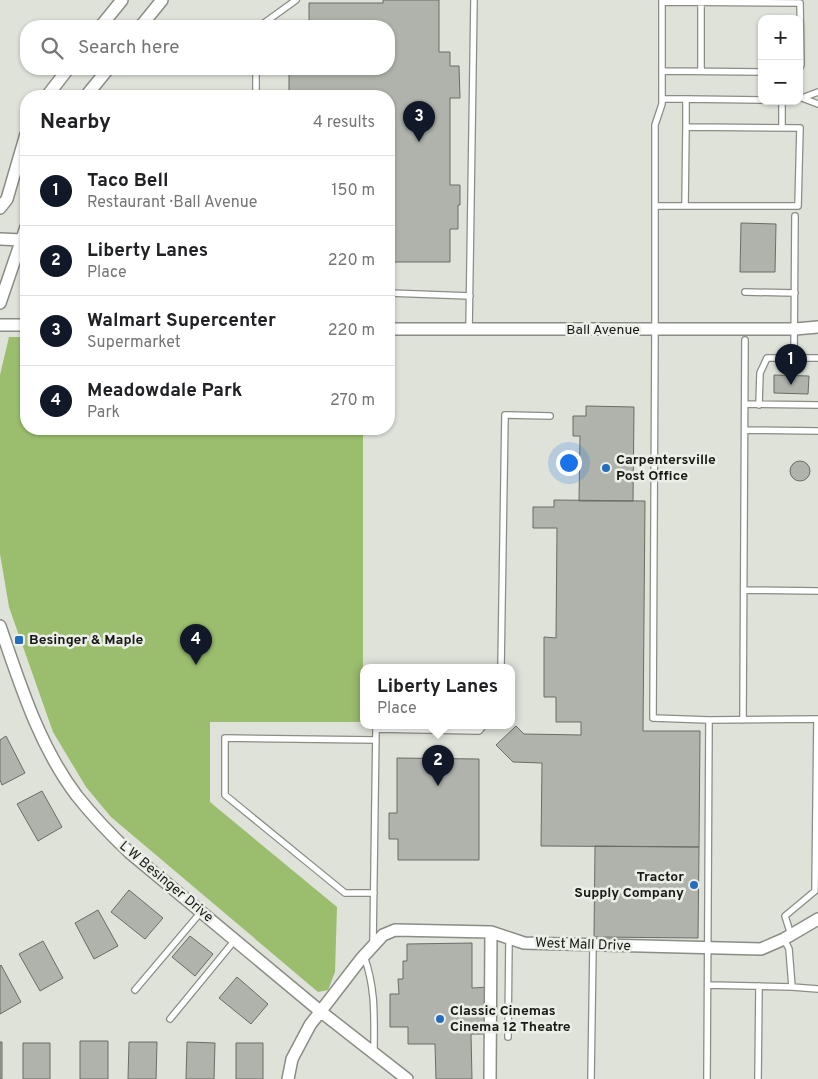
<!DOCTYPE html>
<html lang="en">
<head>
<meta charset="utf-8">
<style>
	:root { --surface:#fff; --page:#f6f6f6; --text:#202124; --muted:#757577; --line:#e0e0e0; --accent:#111827 }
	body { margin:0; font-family:Overpass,sans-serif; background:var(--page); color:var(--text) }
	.controls { position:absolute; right:15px; top:15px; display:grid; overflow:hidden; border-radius:10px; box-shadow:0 1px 4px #0004 }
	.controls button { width:45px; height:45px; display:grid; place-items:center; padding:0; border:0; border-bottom:1px solid var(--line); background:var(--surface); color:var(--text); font:25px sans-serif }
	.you { position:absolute; left:568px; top:462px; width:18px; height:18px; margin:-12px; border:4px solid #fff; border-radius:50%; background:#1a73e8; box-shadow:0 0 0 8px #1a73e833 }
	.badge { display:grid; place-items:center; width:32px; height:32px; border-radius:50%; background:var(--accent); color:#fff; font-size:16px; font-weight:700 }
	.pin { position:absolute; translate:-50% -41px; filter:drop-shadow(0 1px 2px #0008) }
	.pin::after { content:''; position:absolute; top:26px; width:18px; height:15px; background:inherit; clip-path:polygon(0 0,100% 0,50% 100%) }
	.popup { position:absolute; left:360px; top:664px; width:155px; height:65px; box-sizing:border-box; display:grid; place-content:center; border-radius:10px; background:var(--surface); filter:drop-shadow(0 1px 4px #0005); font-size:16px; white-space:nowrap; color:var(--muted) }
	.popup b { font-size:19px; color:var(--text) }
	.popup::after { content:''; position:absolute; left:50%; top:100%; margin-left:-10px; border:10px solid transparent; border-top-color:var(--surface) }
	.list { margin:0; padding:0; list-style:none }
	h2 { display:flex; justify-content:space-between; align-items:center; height:65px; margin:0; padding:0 20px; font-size:21px }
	h2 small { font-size:16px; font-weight:400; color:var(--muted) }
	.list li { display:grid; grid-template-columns:32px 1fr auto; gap:15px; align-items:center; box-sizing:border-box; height:70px; padding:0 20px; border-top:1px solid var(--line) }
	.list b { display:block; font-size:19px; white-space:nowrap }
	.list p { margin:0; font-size:16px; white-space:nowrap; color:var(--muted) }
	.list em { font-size:16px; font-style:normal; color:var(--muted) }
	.icon { flex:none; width:28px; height:28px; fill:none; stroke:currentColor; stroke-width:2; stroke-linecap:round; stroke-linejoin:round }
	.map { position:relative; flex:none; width:818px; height:1079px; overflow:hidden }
	.search { position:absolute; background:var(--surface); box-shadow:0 1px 4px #0004; left:20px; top:20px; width:375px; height:55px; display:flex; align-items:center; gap:12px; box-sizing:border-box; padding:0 18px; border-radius:20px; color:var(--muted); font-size:19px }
	.panel { position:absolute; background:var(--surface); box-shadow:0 1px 4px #0004; left:20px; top:90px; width:375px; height:345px; border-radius:20px }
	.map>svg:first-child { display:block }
	.green { fill:#9abe6d }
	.building { fill:#afb3ab; stroke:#696d66 }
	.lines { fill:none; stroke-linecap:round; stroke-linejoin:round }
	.lane-casing { stroke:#898d85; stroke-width:8 }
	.street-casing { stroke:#898d85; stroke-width:14 }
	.lane { stroke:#fff; stroke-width:5.5 }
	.street { stroke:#fff; stroke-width:11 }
	.poi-dot { fill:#236dbd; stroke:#ebefe7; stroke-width:2 }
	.labels { text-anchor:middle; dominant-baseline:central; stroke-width:5; stroke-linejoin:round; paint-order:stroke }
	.street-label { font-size:14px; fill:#181a17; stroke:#ebefe7 }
	.poi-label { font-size:14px; font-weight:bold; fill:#181a17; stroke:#ebefe7; text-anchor:start }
</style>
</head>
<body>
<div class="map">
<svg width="818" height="1079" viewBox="0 0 818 1079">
	<rect width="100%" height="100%" fill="#dee2d9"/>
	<path class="green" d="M9,337H26V429H363V722H210V802L337,907L335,972L328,990L318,992L111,817L86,787L53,732L9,607L0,554V375Z"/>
	<path class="building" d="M383,0H439V52H450V66H459L460,98H450V185H460V205H458V229H450V262H389V96H289V69H389V26H309V3H383Z
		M741,223L776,224L775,272H740Z
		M774,375L809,376L808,394L774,393Z
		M586,406L634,407L633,501H579L580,436H573V416H586Z
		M790 471a10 10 0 1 1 20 0a10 10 0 1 1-20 0Z
		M554,500L645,501L643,731H700L699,847L541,846L542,763L513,762L496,745L516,726L524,734L581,735V722H556V697H544V637L556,638L557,528H533V507H554Z
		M6,736L25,773L2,785L0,780V740Z
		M397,758L479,759V860H398V839H389V813H397Z
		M42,791L62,827L38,841L17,804Z
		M595,846L699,847L698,938L594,937Z
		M129,890L163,918L145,939L111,912Z
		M98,910L118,946L94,959L75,923Z
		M190,936L213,954L195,976L172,957Z
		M43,941L63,978L40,991L19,954Z
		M472,943V988L490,987L491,1034H471L472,1079H436L435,1044H408V1027H390V994H399L398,979H403V961H407V944Z
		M1,965L21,1002L0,1014V966Z
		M237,977L268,1004L251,1024L219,998Z
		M80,1041H108V1079H80Z
		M0,1042H2V1079H0Z
		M129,1042H157L156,1079H128Z
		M187,1042L215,1043L214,1079H186Z
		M23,1043H50V1079H23Z
		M236,1043H263V1079H236Z"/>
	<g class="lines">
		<g class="lane-casing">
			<path id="lane" d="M662,0V104L655,125V330L653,718L709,720L817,719L815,891L785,916L791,935
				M662,2L800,3L801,65L799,69
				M701,2V71
				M260,26L296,0
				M662,71L762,72
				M818,92L802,98L818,104
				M256,96V69
				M686,99L762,100
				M782,101V128
				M655,206H798L800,128L686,127V99H662
				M685,206L686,127
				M745,292L795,293
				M389,293L470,296
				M469,330L474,0
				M794,358H818
				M745,404L818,405
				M759,405L760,373L767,358H794L795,216
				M745,430L818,431
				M744,590L818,591
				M501,667L505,415L550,416
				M743,720L745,340
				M374,893H345L225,795V738L376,740
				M784,939L789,949L792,987L818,989
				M373,943L376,729L479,731L484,725
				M364,956C376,989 374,1018 374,1052
				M708,985L792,987
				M135,990L201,912
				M170,1019L235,940
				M508,1037L509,938
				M591,1079L593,946
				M707,1079L709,720
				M758,1079L759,986"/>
		</g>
		<g class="street-casing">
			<path id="street" d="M101,26L122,0
				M141,26L162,0
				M47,96L68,69
				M86,96L108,69
				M0,208L7,199L26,134
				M0,239L22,240
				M0,303L26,227
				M0,325H26
				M389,329H795L818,327
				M0,626C20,684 39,746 77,796C93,816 110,834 129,852L320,1011L407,1079
				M288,1079L292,1059L310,1025L361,959L383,935L395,930L491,932L524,943L761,949L784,939L818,919
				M490,1079L491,932"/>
		</g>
		<use href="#lane" class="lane"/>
		<use href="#street" class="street"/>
	</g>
	<g class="poi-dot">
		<circle cx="606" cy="468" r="5"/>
		<rect x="14" y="635" width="10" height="10" rx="2.5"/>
		<circle cx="694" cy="885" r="5"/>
		<circle cx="440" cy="1019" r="5"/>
	</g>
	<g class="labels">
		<g class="street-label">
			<text x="603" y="330">Ball Avenue</text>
			<text transform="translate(166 882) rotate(40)">L W Besinger Drive</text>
			<text transform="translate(583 945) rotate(2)">West Mall Drive</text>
		</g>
		<g class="poi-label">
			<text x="616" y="460">Carpentersville<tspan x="616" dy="16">Post Office</tspan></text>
			<text x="29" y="640">Besinger &amp; Maple</text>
			<text x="684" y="877" text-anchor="end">Tractor<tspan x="684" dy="16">Supply Company</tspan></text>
			<text x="450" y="1011">Classic Cinemas<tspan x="450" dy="16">Cinema 12 Theatre</tspan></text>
		</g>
	</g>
</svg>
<div class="controls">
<button>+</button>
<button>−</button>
</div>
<div class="you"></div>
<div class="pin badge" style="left:791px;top:385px">1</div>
<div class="pin badge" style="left:438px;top:786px">2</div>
<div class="popup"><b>Liberty Lanes</b>Place</div>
<div class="pin badge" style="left:419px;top:142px">3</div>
<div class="pin badge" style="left:196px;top:665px">4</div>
<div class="search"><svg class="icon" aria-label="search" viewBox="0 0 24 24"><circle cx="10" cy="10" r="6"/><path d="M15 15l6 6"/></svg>Search here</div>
<section class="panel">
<h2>Nearby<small>4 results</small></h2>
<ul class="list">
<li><span class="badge">1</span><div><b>Taco Bell</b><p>Restaurant · Ball Avenue</p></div><em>150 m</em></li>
<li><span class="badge">2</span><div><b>Liberty Lanes</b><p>Place</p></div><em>220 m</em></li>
<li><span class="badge">3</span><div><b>Walmart Supercenter</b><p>Supermarket</p></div><em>220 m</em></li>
<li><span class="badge">4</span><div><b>Meadowdale Park</b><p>Park</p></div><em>270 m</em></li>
</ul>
</section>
</div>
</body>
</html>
